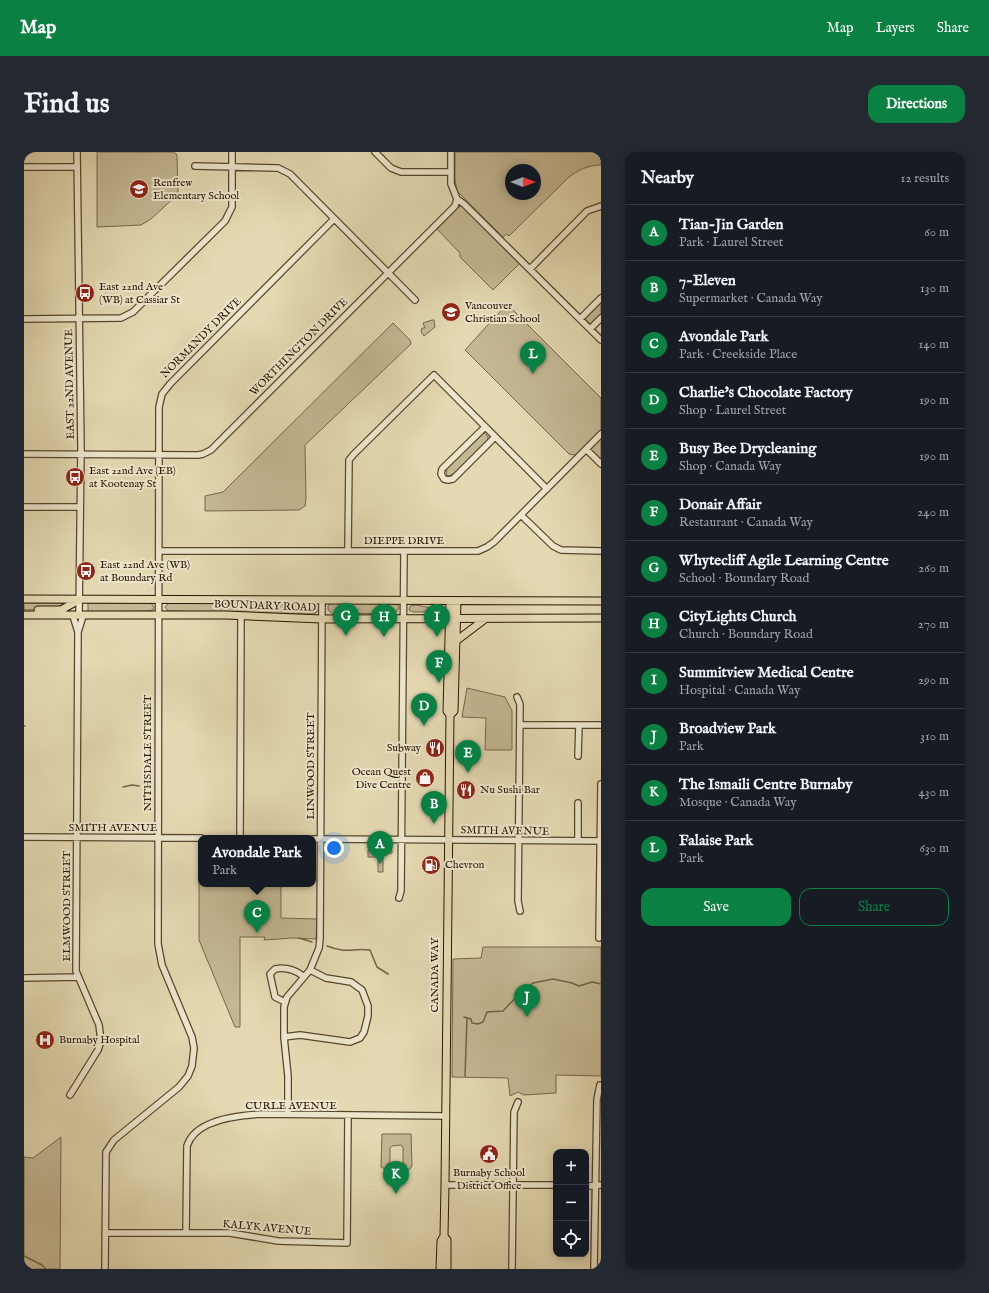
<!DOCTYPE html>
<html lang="en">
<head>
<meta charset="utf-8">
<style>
	:root { --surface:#171b24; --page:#242831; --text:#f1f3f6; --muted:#9ea1a6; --line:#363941; --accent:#0b8043 }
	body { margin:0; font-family:"IM FELL English",serif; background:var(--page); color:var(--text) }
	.controls { position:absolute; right:12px; bottom:12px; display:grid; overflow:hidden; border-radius:8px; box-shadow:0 2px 10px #0003 }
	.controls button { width:36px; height:36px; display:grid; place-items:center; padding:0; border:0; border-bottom:1px solid var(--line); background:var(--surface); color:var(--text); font:20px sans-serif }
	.compass { position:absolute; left:481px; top:12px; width:36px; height:36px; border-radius:50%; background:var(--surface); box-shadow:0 2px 10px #0003; rotate:90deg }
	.you { position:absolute; left:310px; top:696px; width:14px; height:14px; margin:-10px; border:3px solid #fff; border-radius:50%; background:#1a73e8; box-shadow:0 0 0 6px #1a73e833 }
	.badge { display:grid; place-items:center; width:26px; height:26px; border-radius:50%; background:var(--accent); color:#fff; font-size:13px; font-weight:700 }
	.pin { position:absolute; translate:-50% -33px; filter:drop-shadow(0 1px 2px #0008) }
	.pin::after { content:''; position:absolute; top:21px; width:14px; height:12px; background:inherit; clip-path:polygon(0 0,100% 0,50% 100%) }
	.popup { position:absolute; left:174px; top:683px; width:118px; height:52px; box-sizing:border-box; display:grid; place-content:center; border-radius:8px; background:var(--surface); filter:drop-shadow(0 1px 3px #0005); font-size:13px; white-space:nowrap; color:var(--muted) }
	.popup b { font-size:15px; color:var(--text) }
	.popup::after { content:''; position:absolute; left:50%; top:100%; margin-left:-8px; border:8px solid transparent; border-top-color:var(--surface) }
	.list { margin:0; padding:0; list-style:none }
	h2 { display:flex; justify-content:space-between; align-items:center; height:52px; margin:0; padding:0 16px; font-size:17px }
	h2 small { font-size:13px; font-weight:400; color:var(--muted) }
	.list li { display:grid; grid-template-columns:26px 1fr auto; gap:12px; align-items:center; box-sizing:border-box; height:56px; padding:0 16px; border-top:1px solid var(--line) }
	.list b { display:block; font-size:15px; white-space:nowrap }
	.list p { margin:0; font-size:13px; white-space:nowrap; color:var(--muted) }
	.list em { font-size:13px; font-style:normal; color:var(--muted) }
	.actions { display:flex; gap:8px; padding:12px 16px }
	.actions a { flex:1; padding:9px 0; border:1px solid var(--accent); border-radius:12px; text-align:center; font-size:14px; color:var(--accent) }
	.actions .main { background:var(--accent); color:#fff }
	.icon { flex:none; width:22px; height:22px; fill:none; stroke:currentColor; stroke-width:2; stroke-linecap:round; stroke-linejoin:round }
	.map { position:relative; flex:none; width:577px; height:1117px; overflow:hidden; border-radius:12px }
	header { display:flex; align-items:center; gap:24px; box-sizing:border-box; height:56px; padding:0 20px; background:var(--accent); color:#fff }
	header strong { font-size:19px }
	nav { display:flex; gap:22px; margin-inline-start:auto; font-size:14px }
	.intro { display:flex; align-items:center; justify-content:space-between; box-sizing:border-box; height:96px; padding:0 24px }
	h1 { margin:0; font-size:28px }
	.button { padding:10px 18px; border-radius:12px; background:var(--accent); color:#fff; font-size:14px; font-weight:700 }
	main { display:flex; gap:24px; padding:0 24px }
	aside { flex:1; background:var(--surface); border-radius:12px; box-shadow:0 2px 10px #0003 }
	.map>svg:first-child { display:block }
	.green { fill:#c4b894; stroke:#76664a; fill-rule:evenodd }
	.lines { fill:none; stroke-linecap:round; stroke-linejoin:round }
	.stream { stroke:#726246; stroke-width:1.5 }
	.minor-casing { stroke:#56462c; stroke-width:8 }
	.major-casing { stroke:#271500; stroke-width:9 }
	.minor { stroke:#ede6cd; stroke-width:5.5 }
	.major { stroke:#e4d9b2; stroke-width:7 }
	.labels { text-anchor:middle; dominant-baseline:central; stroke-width:4; stroke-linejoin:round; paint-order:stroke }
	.poi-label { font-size:11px; fill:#271500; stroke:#ede6cd; text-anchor:start }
	.street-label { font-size:11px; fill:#271500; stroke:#ede6cd }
</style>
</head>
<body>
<header>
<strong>Map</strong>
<nav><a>Map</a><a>Layers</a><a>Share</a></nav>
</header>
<div class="intro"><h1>Find us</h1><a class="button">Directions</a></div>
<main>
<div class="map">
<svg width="577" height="1117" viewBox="0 0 577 1117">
	<rect width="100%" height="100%" fill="#e4d9b2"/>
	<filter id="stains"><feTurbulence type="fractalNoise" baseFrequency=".005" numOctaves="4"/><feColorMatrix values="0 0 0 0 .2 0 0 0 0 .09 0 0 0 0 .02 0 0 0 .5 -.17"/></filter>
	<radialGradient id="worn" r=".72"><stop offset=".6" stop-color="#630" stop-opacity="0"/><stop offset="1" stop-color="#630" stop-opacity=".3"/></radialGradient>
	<path class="green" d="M73,0H150L153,3L154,42L127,67L117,73L73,75Z
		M431,0H577V13C564,13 554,18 544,26L485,84L483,82L479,85L433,39L431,28ZM487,18H511V42H487Z
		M436,54L441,56L496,111L469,138L436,105V101L413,77Z
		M577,150V163L570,170L565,172L561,169L562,165Z
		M483,152L577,246V309L561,294L551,303L545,302L441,198Z
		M408,168H410L411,175L400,184L397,180L398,176H401L399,171Z
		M369,171L386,188L387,192L281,293L282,347L281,354L275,358L181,359V344L199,340Z
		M460,281L464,284V288L432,321L424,324L422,323L423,316Z
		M0,451H44V453L25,457L0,458Z
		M64,451H127L130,455L129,458L125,459L64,460Z
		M145,451H290L293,453V460L289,462L144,459L141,455Z
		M307,451H370L374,453L375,456L372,460L369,461L309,462L304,458V454Z
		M391,453L409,456L420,460H389L385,458L386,454Z
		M443,536L481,545L488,559V598H461L462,566L438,565Z
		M175,691H177V732H257V766L293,767L292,787L268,786L240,788L241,785H216V875H211L175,788Z
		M344,698H368V701L359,702V720H354V705H344Z
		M459,795H577V924L532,923V941L500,943L494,940L486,944L484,926L428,925L429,807L457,806Z
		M358,982H387L388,1014L385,1018H382V1013L379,1011V996L377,993L368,994L366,996V1011L363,1012V1018L357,1015Z
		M37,985L36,1117H0V1005L9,1006Z"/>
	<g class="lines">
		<path class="stream" d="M0,574H1
			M99,635L108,633L115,634
			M275,786L288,790
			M303,794C323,802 327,796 346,798L353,815L364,822
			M440,865L447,867L448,871L454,872L459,870L463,860L479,859L497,840L509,831L529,827L548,831L555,834L568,830L577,832
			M441,924L443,866
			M0,1104L18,1113L22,1117"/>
		<g class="minor-casing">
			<path id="minor" d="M53,0L57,296L55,464
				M351,0L367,16L377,20H427
				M171,14L254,16L266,22L391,148
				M0,15H53
				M433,47L440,52L577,188
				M506,117L563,59L577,54
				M0,167L97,166L109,160L201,69L208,55V0
				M556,167L577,146
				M566,177L577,166
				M461,275L418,317L417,322L420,327L424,328L429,327L471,285
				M562,297L577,312
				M0,302L174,303L179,302L187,298L431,54L433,47L427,32V0
				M0,355H56
				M497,363L529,394L537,398L577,399
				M135,399H454L463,395L470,390L577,282
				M324,399L325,308L330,302L410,223L523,337
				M54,480L59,464
				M493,545L496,552L494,749L496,759
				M496,573H577
				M554,604L555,573
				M0,685L177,686
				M216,686L217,464
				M289,687L577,689
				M554,689V651
				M375,746L377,739L380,399
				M575,786L577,632
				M0,826L54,825
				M261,850L251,845L246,822L251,817C261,815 271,818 279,824
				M260,885L276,883L326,890L336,886L340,880L344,864V854L338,838L327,830L302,826L286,818
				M46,943L74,898L77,889L75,873L52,819L54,480L49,464
				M264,962V924L260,885V855L263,845L286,818L295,796L296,787L298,448
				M421,1033H532
				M562,1034L577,1033
				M81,1081H206L254,1089L323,1091L324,964
				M162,1081L163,994C171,967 216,963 239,962L422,964
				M81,1117L82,1000L90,988L155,935L164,924L168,914L170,896L168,885L138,813L134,792L135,255L138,242L146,232L310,67
				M488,1117L490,960L494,950
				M570,1117L573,947L576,933"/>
		</g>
		<g class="major-casing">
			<path id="major" d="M0,447L577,449
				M14,458H37L55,448
				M0,463H202L298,467L577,466
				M432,489L461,467
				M426,563L430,559L433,449
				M420,1084L423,1088V1117
				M416,1117L417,1089L420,1084L421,1033L426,563L423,559L426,449"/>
		</g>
		<use href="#minor" class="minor"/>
		<use href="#major" class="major"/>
	</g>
	<defs>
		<g id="school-disc" transform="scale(1)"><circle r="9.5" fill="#8f2418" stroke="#ede6cd"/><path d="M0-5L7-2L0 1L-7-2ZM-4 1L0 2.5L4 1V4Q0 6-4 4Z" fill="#fff"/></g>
		<g id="bus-disc" transform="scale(1)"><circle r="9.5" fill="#8f2418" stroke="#ede6cd"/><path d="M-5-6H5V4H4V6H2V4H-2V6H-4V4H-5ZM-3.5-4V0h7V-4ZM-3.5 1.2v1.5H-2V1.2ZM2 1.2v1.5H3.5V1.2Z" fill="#fff"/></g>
		<g id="restaurant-disc" transform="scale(1)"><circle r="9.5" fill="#8f2418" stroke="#ede6cd"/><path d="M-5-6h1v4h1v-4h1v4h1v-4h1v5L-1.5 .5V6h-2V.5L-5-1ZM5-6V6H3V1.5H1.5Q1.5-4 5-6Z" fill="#fff"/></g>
		<g id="shop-disc" transform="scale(1)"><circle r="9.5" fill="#8f2418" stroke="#ede6cd"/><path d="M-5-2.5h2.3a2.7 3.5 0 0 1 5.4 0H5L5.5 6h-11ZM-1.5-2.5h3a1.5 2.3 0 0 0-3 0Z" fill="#fff"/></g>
		<g id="fuel-disc" transform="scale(1)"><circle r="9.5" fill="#8f2418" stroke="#ede6cd"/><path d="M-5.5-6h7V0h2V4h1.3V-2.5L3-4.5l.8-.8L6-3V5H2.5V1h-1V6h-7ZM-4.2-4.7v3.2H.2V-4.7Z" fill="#fff"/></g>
		<g id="hospital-disc" transform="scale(1)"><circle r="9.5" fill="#8f2418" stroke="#ede6cd"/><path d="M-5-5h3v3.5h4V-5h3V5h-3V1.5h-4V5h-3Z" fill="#fff"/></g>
		<g id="civic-disc" transform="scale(1)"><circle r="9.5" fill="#8f2418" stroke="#ede6cd"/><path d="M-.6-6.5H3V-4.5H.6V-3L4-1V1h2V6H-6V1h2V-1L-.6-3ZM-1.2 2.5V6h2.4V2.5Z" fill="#fff"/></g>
	</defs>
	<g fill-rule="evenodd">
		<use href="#school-disc" x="115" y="37"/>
		<use href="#bus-disc" x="61" y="141"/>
		<use href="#school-disc" x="427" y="160"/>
		<use href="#bus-disc" x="51" y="325"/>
		<use href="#bus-disc" x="62" y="419"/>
		<use href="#restaurant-disc" x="411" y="596"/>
		<use href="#shop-disc" x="401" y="626"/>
		<use href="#restaurant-disc" x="442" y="638"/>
		<use href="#fuel-disc" x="407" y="713"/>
		<use href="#hospital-disc" x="21" y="888"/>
		<use href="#civic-disc" x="465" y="1002"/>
	</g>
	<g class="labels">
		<g class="poi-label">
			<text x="129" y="31">Renfrew<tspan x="129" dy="13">Elementary School</tspan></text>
			<text x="75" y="135">East 22nd Ave<tspan x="75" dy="13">(WB) at Cassiar St</tspan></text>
			<text x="441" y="154">Vancouver<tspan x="441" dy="13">Christian School</tspan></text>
			<text x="65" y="319">East 22nd Ave (EB)<tspan x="65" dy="13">at Kootenay St</tspan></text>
			<text x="76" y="413">East 22nd Ave (WB)<tspan x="76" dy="13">at Boundary Rd</tspan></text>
			<text x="397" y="596" text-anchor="end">Subway</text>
			<text x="387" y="620" text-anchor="end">Ocean Quest<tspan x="387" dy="13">Dive Centre</tspan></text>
			<text x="456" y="638">Nu Sushi Bar</text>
			<text x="421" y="713">Chevron</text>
			<text x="35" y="888">Burnaby Hospital</text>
			<text x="465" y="1021" text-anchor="middle">Burnaby School<tspan x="465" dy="13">District Office</tspan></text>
		</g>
		<g class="street-label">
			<text transform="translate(177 186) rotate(-45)">NORMANDY DRIVE</text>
			<text transform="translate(275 195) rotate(-45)">WORTHINGTON DRIVE</text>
			<text transform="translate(46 232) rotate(-91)">EAST 22ND AVENUE</text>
			<text x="380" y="389">DIEPPE DRIVE</text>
			<text transform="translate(241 454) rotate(2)">BOUNDARY ROAD</text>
			<text transform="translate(124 601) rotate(-90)">NITHSDALE STREET</text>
			<text transform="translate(287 614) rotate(-90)">LINWOOD STREET</text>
			<text x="89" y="676">SMITH AVENUE</text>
			<text transform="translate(481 679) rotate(1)">SMITH AVENUE</text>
			<text transform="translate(43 754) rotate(-90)">ELMWOOD STREET</text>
			<text transform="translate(411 823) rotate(-90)">CANADA WAY</text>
			<text x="267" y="954">CURLE AVENUE</text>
			<text transform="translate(243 1076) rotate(5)">KALYK AVENUE</text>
		</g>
	</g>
	<rect width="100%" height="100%" filter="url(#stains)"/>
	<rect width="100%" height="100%" fill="url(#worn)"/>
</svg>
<div class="controls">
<button>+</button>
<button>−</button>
<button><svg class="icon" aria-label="locate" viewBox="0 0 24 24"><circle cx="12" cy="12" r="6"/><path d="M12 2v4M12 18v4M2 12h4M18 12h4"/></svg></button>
</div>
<svg class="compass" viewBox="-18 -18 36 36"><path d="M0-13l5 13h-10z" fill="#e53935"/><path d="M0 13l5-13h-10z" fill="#9ea1a6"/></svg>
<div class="you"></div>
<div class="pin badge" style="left:356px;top:712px">A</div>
<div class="pin badge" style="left:410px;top:672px">B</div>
<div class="pin badge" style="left:233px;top:781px">C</div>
<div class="popup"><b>Avondale Park</b>Park</div>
<div class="pin badge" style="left:400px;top:574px">D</div>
<div class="pin badge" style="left:444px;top:621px">E</div>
<div class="pin badge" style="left:415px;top:531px">F</div>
<div class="pin badge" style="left:322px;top:484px">G</div>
<div class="pin badge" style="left:360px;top:485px">H</div>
<div class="pin badge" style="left:413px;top:485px">I</div>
<div class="pin badge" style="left:503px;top:865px">J</div>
<div class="pin badge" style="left:372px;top:1042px">K</div>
<div class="pin badge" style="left:509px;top:222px">L</div>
</div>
<aside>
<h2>Nearby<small>12 results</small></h2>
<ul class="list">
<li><span class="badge">A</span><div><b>Tian-Jin Garden</b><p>Park · Laurel Street</p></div><em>60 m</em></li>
<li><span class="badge">B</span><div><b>7-Eleven</b><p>Supermarket · Canada Way</p></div><em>130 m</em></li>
<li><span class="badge">C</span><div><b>Avondale Park</b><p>Park · Creekside Place</p></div><em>140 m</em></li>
<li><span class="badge">D</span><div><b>Charlie's Chocolate Factory</b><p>Shop · Laurel Street</p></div><em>190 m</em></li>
<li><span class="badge">E</span><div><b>Busy Bee Drycleaning</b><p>Shop · Canada Way</p></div><em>190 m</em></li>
<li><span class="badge">F</span><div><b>Donair Affair</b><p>Restaurant · Canada Way</p></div><em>240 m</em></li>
<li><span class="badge">G</span><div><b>Whytecliff Agile Learning Centre</b><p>School · Boundary Road</p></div><em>260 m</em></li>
<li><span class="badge">H</span><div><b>CityLights Church</b><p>Church · Boundary Road</p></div><em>270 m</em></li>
<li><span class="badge">I</span><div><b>Summitview Medical Centre</b><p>Hospital · Canada Way</p></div><em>290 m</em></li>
<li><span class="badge">J</span><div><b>Broadview Park</b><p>Park</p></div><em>310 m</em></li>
<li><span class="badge">K</span><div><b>The Ismaili Centre Burnaby</b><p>Mosque · Canada Way</p></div><em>430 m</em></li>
<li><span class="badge">L</span><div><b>Falaise Park</b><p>Park</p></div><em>630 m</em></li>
</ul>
<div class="actions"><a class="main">Save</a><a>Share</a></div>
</aside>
</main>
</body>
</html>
